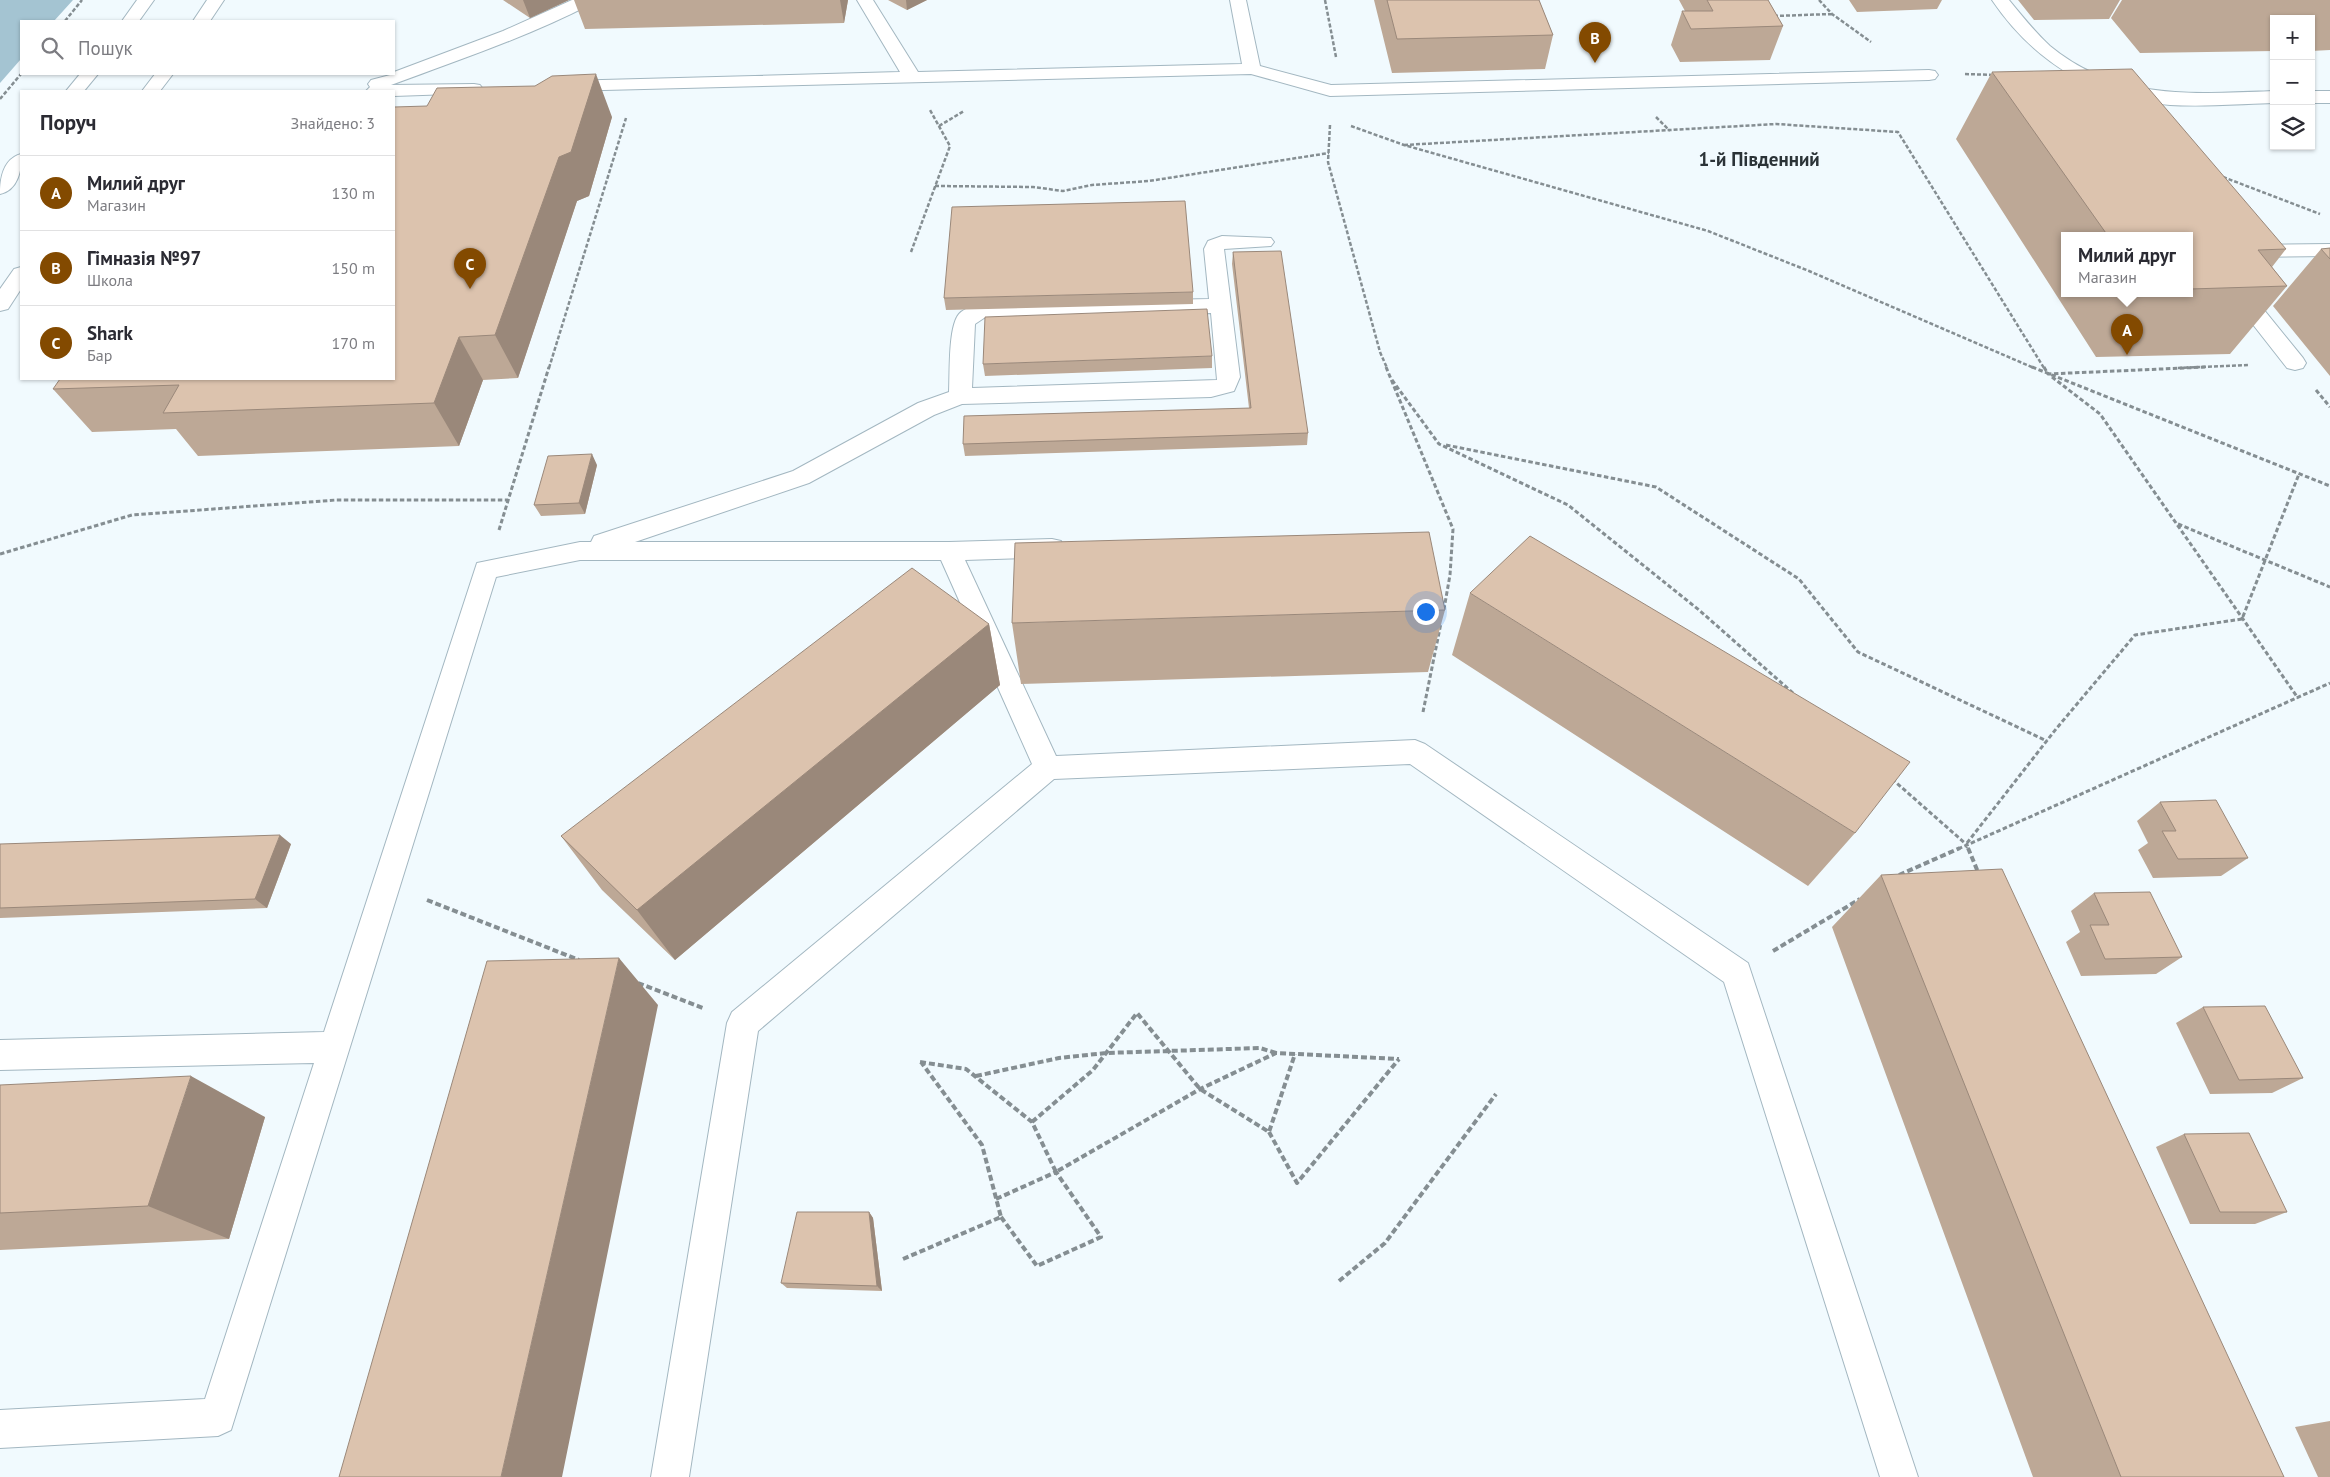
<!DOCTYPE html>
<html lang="uk">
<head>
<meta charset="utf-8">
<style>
	:root { --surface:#fff; --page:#f2f2f3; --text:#2b2b33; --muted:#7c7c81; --line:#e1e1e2; --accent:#834a00 }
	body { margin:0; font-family:"PT Sans",sans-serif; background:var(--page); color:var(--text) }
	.controls { position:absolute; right:15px; top:15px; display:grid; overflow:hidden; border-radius:0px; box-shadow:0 1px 4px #0004 }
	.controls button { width:45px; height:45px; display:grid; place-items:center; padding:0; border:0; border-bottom:1px solid var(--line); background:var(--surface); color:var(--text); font:25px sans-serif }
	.you { position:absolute; left:1425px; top:611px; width:18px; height:18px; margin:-12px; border:4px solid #fff; border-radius:50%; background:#1a73e8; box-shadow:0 0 0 8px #1a73e833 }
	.badge { display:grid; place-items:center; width:32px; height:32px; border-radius:50%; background:var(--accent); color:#fff; font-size:16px; font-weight:700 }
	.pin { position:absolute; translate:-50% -41px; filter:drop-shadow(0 1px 2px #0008) }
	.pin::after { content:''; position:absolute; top:26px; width:18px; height:15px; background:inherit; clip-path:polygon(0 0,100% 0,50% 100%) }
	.popup { position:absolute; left:2061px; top:232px; width:132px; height:65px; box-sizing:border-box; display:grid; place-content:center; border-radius:0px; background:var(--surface); filter:drop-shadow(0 1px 4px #0005); font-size:16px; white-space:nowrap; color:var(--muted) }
	.popup b { font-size:19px; color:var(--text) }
	.popup::after { content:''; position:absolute; left:50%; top:100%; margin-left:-10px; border:10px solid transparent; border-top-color:var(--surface) }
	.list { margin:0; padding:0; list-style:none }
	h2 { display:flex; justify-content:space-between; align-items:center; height:65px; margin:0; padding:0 20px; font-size:21px }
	h2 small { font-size:16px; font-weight:400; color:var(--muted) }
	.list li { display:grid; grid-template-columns:32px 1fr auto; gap:15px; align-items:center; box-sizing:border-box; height:75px; padding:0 20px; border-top:1px solid var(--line) }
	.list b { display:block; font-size:19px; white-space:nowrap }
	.list p { margin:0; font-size:16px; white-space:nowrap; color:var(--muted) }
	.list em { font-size:16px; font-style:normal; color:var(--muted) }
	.icon { flex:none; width:28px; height:28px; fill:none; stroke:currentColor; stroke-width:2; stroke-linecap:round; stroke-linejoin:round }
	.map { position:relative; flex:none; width:2330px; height:1477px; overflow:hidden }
	.search { position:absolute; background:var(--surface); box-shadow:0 1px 4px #0004; left:20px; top:20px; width:375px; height:55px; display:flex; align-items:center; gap:12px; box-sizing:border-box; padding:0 18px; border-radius:0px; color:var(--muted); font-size:19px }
	.panel { position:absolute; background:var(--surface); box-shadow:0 1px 4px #0004; left:20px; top:90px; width:375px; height:290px; border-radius:0px }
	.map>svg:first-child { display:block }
	.forest { fill:#a4c4d2 }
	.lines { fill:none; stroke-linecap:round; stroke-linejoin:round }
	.lane-casing { stroke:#a3b7c1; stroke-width:2 }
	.secondary-casing { stroke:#a3b7c1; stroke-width:2 }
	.path-far2 { stroke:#858e92; stroke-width:2.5; stroke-dasharray:4 2; stroke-linecap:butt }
	.path-far1 { stroke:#858e92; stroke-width:3; stroke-dasharray:4.5 2.5; stroke-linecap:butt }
	.path { stroke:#858e92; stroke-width:4; stroke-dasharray:6 3; stroke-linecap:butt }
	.lane { fill:#fff; fill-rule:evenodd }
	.secondary { fill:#fff; fill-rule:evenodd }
	.wall { fill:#bda896; fill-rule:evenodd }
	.shaded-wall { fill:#9a887a }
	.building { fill:#dcc3ae; stroke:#9a887a }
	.labels { text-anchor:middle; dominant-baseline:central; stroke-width:4.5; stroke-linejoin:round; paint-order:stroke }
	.far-district-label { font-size:19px; font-weight:bold; fill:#2b3337; stroke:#f1fafe }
</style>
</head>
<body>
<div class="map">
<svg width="2330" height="1477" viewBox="0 0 2330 1477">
	<rect width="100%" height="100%" fill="#f1fafe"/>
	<path class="forest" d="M0,0H73L54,21H21V59L0,83Z"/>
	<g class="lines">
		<g class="lane-casing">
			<path id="lane" d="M572,0H593L591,4C527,37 459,60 391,85L474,84L480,85L483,89L480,93L394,96V91H366L370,87L368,84L371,80L394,74V72L503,31Z
				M857,0H873L918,72L1242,64L1230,0H1246L1260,66L1331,85L1929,70L1935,71L1938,75L1935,79L1929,80L1330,96L1251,74L564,91L558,90L555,86L558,82L564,81L900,72Z
				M1992,0H2009C2022,16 2035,32 2050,46C2116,101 2194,94 2274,91V103C2239,104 2205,107 2170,105C2095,99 2034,62 1992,0Z
				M2311,91H2330V103H2311Z
				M1222,236L1271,238L1274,242L1271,246L1224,249L1240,377L1234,391L1211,397L962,404L934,415L809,483L635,542H949L1052,539L1061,541L1064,548L1061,555L1052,557L965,560L1056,756L1415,740L1425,744L1748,963L1918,1477H1880L1724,982L1410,764L1054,779L758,1031L689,1477H651L727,1023L732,1012L1032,764L941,560H580L496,577L231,1430L218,1436L0,1448V1410L205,1399L314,1063L0,1070V1040L324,1032L477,563L580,542H591L594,536L793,471L918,403L949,392C950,373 948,327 959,314C964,308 974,306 981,304L1209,299L1204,249L1208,241ZM1211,313L1217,380L972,388L975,324L984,318Z
				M2330,244V256L2249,257L2242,256L2239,251L2242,246L2249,245Z
				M2236,282L2243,284L2303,358L2306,363L2303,368L2295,370L2287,368L2229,294L2225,289L2229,284Z"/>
		</g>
		<g class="secondary-casing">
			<path id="secondary" d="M137,0H154L139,21H122Z
				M207,0H224L210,21H193Z
				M80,74H98L84,91H66Z
				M155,74H173L160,91H142Z
				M21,154C22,170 18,190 0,194C0,178 3,159 21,154Z
				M21,267V289L8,309L0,311V289L14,269Z"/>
		</g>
		<path class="path-far2" d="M1325,0L1336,57
			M1819,0L1832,14L1871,42
			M1774,16L1832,14
			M65,21L82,0
			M1965,74L1994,75
			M0,99L21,74
			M1656,117L1670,131
			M1330,125L1328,162L1380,352L1387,368
			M939,126L964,111
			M1351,126L1404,145L1708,231L1809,271L2034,368
			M1404,145L1776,124L1898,132L2044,368
			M2223,177L2320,214
			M935,186L1033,187L1063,191L1092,185L1149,181L1329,153
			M911,252L950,146L930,110
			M549,368L626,118
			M2178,368L2248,365"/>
		<path class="path-far1" d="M1386,367L1453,529L1450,575L1444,609
			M2032,367L2330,486
			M2044,367L2048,374L2206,367
			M2052,377L2100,414L2298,698
			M1392,380L1439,444L1568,505L1699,610L1793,693
			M2316,390L2330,407
			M1446,445L1656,487L1799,579L1858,652L2047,741
			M2178,524L2330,587
			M499,530L549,367
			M0,554L132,515L336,500H508
			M1423,712L1441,623
			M1892,779L1966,844L1968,849
			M1967,843L2056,729L2135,635L2242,619L2299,474
			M1958,849L2330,683"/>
		<path class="path" d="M1968,848L1978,872
			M1899,875L1960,848
			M427,900L579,960
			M1773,951L1860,899
			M638,983L703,1008
			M920,1062L966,1069L1032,1122L1056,1172L1200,1089L1276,1053L1399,1059
			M976,1076L1059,1058L1106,1053L1260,1048L1276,1053
			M1032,1122L1093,1070L1137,1013L1200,1089L1269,1132L1295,1054
			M1269,1132L1297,1183L1399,1059
			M996,1199L1056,1172L1101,1237L1037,1266L1001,1217
			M903,1259L1001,1217L982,1145L921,1062
			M1339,1281L1385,1243L1496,1094"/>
		<use href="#lane" class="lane"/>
		<use href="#secondary" class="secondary"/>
	</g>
	<path class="wall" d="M503,0H569L530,18Z
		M574,0H848L844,23L585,29Z
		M888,0H927L907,10Z
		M1374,0H1539L1553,35L1545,69L1392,73Z
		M1679,0H1768L1783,26L1770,60L1680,62L1671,45L1682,11H1685Z
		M1849,0H1942L1937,9L1857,12Z
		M2018,0H2120L2109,19L2034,20Z
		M2122,0H2330V50L2311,51V19H2274V51L2140,53L2111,18Z
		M1992,72L2286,249L2272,267L2287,286L2230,354L2096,357L1956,139ZM2064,236H2190V294H2064Z
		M427,106L612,117L589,196L577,201L518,378L483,380L459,446L198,456L176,429L92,432L53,389Z
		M2330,248V376L2273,306L2321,249Z
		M1233,252L1308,433L1307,445L965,456L963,444L1249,408L1232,264Z
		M1193,292V304L946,310L944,298Z
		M1212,356V368L985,376L983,364Z
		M597,465L585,514L541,516L534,505Z
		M1470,593L1855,833L1808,886L1452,655Z
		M1445,610L1428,672L1021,684L1012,623Z
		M989,624L1000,685L675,960L602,890L561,836Z
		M2160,802L2248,858L2221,876L2153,878L2138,850L2148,843L2137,821Z
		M0,844H291L267,908L0,918Z
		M1881,875L2284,1477H2033L1832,927Z
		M2094,893L2182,957L2156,974L2081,976L2066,942L2080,932L2071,911Z
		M2203,1007L2303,1078L2272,1093L2210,1094L2176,1023Z
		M0,1085L265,1117L229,1239L0,1250Z
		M2184,1134L2287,1212L2255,1224H2190L2156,1147Z
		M869,1212L873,1218L882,1291L787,1288L781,1283Z
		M2330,1421V1477H2318L2295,1427Z"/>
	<path class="shaded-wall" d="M523,0H569L530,18Z
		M840,0H848L844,23Z
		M906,0H927L907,10Z
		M596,74L612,117L589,196L577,201L518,378L495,335L559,157Z
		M459,337L483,380L459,446L434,403Z
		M592,454L597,465L585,514L579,503Z
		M989,624L1000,685L675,960L637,910Z
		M280,835L291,844L267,908L255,899Z
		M619,958L658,1005L562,1477H501Z
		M191,1076L265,1117L229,1239L148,1206Z
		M869,1212L873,1218L882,1291L877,1286Z"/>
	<path class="building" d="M1387,0H1539L1553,35L1397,39Z
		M1707,0H1768L1783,26L1691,29L1682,11H1713Z
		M2132,69L2286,249L2258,250L2287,286L2190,289V236H2108L1992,72Z
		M596,74L571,152L559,157L495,335L459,337L434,403L163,413L179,385L53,389L60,379H394V107L427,106L437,88L535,86L552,76Z
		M1185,201L1193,292L944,298L952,207Z
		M2330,248V259L2321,249Z
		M1281,251L1308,433L963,444L964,416L1251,408L1233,252Z
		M1207,309L1212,356L983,364L985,317Z
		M592,454L579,503L534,505L548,456Z
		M1429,532L1445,610L1012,623L1015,543Z
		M1530,536L1910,762L1855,833L1470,593Z
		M912,568L989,624L637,910L561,836Z
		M2216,800L2248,858L2178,859L2162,831H2176L2160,802Z
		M280,835L255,899L0,908V844Z
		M2002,869L2284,1477H2121L1881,875Z
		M2150,892L2182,957L2105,959L2090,925H2109L2094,893Z
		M619,958L501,1477H339L487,961Z
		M2265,1006L2303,1078L2239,1080L2203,1007Z
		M191,1076L148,1206L0,1213V1085Z
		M2249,1133L2287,1212H2220L2184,1134Z
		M797,1212H869L877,1286L781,1283Z"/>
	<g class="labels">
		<g class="far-district-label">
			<text x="1759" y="159">1-й Південний</text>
		</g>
	</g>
</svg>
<div class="controls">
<button>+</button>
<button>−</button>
<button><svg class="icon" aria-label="layers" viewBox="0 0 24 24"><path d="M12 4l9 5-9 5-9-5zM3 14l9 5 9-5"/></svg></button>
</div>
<div class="you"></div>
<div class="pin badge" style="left:2127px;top:355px">A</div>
<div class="popup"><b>Милий друг</b>Магазин</div>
<div class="pin badge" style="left:1595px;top:63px">B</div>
<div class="pin badge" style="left:470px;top:289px">C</div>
<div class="search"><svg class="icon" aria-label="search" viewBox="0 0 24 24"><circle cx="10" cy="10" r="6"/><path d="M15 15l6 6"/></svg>Пошук</div>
<section class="panel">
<h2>Поруч<small>Знайдено: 3</small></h2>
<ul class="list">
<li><span class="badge">A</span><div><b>Милий друг</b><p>Магазин</p></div><em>130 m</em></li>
<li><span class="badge">B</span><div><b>Гімназія №97</b><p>Школа</p></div><em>150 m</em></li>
<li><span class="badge">C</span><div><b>Shark</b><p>Бар</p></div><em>170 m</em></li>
</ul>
</section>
</div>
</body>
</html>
